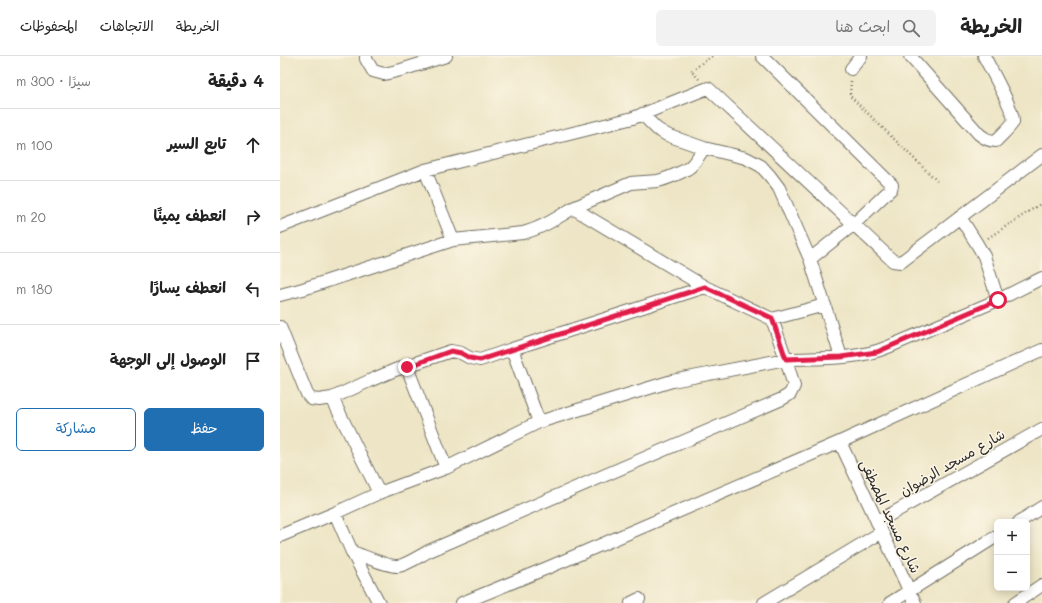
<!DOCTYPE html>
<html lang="ar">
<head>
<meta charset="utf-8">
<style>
	:root { --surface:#fff; --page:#f2f2f2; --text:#222; --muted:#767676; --line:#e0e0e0; --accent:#1f6fb2 }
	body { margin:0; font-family:Mali,"Playpen Sans Arabic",sans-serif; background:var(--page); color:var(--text); direction:rtl }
	.controls { position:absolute; right:12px; bottom:12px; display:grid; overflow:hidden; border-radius:6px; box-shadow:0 2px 10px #0003 }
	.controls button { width:36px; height:36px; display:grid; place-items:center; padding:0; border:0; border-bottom:1px solid var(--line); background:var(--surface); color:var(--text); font:20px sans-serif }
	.stop { position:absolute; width:12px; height:12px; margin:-9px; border:3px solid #e11d48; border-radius:50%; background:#fff }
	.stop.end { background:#e11d48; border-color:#fff; box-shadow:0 1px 4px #0008 }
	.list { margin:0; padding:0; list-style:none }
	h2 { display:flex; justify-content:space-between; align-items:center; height:52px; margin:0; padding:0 16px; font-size:17px }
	h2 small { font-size:13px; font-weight:400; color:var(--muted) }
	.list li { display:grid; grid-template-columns:26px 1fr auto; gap:12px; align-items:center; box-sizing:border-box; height:72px; padding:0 16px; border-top:1px solid var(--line) }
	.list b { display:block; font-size:15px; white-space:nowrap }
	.list em { font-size:13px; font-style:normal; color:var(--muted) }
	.actions { display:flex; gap:8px; padding:12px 16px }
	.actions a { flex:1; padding:9px 0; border:1px solid var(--accent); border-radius:6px; text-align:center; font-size:14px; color:var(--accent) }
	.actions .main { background:var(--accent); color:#fff }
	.icon { flex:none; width:22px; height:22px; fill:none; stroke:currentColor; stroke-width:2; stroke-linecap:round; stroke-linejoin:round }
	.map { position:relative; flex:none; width:762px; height:547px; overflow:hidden; direction:ltr }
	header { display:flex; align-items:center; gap:24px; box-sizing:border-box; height:56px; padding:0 20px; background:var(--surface); border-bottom:1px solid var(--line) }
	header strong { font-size:19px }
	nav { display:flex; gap:22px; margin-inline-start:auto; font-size:14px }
	.search { width:280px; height:36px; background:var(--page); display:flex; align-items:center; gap:10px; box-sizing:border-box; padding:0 14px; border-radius:6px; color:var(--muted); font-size:15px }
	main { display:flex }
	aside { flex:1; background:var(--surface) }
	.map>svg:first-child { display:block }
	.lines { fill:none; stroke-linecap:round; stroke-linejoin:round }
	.street-casing { stroke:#6f6c61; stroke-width:14 }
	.path { stroke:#6f6c61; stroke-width:2.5; stroke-dasharray:1 3; stroke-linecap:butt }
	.street { stroke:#fff; stroke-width:12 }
	.route { stroke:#e11d48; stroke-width:5 }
	.labels { text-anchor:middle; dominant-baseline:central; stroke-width:3; stroke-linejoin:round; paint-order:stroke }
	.street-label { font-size:14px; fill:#2b2b2b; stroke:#fcf5e5 }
</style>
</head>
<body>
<header>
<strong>الخريطة</strong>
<div class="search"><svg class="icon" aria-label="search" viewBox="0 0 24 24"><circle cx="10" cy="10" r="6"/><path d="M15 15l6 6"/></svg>ابحث هنا</div>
<nav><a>الخريطة</a><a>الاتجاهات</a><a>المحفوظات</a></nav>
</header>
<main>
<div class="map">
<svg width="762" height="547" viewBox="0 0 762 547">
	<rect width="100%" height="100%" fill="#fcf5e5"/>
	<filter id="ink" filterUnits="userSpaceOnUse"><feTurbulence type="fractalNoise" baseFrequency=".025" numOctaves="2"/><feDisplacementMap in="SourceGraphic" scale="8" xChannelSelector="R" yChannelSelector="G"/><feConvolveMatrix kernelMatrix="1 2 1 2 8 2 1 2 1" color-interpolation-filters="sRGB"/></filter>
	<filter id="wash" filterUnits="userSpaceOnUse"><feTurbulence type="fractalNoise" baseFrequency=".012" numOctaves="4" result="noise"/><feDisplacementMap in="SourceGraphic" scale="16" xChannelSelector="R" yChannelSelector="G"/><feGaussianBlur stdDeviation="0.9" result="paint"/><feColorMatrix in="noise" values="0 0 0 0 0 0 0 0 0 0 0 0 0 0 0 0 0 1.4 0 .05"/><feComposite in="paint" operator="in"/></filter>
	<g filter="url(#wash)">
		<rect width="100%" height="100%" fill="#ede5c5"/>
	</g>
	<g filter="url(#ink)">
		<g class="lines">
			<g class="street-casing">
				<path id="street" d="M86,0V3L93,15L104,18L121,14L166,0
					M482,0L612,129L611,133L574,168L530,203
					M630,0L699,78C705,83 709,85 716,85C720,80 731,71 733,66C736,58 709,10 704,0
					M571,13L581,0
					M362,58L377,73L387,79L424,92
					M145,114L173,184
					M680,161L697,188L704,200L718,244
					M0,171L145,114L353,62L428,32L613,205L621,206L762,99
					M0,239L23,233L173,184L243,177C262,172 277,162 293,152
					M545,249L492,263L425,231L293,152L351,127C360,126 368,126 377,125C384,124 406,115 411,110C416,105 420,98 424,92L466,102L481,110L490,120L499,132L530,203L561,301
					M492,263L506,303C540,302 577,304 608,291L718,244L762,222
					M0,271L27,338L31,343L39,344L52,342L89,325L115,314L171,295L181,297L190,302L200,304L232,293L259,366
					M232,293L425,231
					M127,311L166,412
					M52,342L99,437
					M560,386L635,547
					M55,457L72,496L99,547
					M597,466L762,373
					M739,466L762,451
					M0,480L55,457L99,437L166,412L259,366L392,325L506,303L514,330L510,338L502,343L149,495C141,499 127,509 118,510C108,511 82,499 72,496
					M182,547L267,512L560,386L762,294
					M351,547L359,543
					M484,547L602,476
					M610,547L717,480
					M735,547L762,529"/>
			</g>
			<path class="path" d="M419,23L411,15L432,0
				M571,25L570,40L657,125
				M708,182L762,147"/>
			<use href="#street" class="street"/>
		</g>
	</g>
	<g class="lines" filter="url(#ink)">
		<path class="route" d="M127,311L171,295L181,297L190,302L200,304L425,231L492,262L506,303L561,301L597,296L718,244"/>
	</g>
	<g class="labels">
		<g class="street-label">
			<text transform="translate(672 406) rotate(-30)">شارع مسجد الرضوان</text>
			<text transform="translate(611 460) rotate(65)">شارع مسجد المصطفى</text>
		</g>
	</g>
</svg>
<div class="controls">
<button>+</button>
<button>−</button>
</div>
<div class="stop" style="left:718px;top:244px"></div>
<div class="stop end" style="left:127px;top:311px"></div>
</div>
<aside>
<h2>4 دقيقة<small>سيرًا · 300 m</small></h2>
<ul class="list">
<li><svg class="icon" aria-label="ahead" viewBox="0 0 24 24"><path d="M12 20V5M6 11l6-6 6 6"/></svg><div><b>تابع السير</b></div><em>100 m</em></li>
<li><svg class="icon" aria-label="right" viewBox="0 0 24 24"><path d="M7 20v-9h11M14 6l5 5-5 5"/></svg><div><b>انعطف يمينًا</b></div><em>20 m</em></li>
<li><svg class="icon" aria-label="left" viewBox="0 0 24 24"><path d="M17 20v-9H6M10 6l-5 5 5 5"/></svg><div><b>انعطف يسارًا</b></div><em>180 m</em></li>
<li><svg class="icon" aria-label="arrive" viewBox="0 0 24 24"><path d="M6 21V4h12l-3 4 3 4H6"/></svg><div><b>الوصول إلى الوجهة</b></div></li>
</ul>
<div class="actions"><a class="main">حفظ</a><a>مشاركة</a></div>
</aside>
</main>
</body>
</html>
